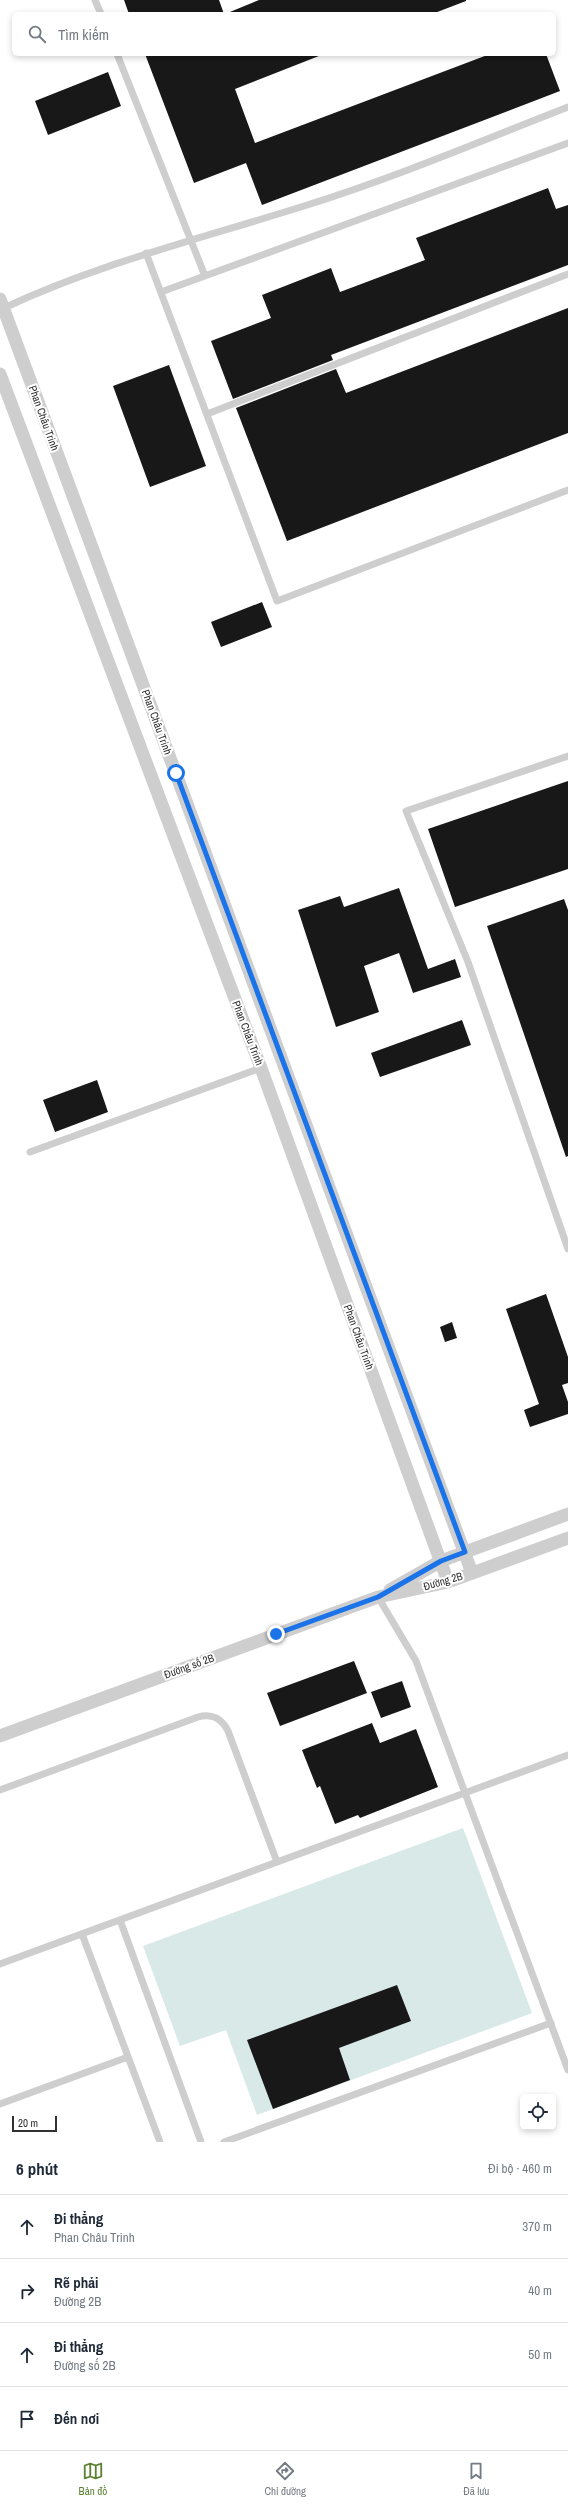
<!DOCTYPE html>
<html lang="vi">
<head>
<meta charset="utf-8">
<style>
	:root { --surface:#fff; --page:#f6f6f7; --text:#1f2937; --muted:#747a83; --line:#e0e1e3; --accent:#5c8133 }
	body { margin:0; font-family:"Archivo Narrow",sans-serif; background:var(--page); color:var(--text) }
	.controls { position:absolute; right:12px; bottom:12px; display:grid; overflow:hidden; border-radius:6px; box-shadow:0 2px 6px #0003 }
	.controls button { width:36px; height:36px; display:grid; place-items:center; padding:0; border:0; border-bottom:1px solid var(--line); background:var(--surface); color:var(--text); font:20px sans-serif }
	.scale { position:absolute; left:12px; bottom:10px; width:45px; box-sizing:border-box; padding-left:4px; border:2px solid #313131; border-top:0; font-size:11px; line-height:14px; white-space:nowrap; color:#313131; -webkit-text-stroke:3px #fff; paint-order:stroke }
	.stop { position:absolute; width:12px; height:12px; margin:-9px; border:3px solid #1a73e8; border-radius:50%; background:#fff }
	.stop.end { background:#1a73e8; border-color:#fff; box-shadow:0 1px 4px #0008 }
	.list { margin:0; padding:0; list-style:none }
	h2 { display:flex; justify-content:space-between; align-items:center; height:52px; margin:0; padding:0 16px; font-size:17px }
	h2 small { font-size:13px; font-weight:400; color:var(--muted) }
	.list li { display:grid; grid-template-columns:26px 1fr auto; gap:12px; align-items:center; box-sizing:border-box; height:64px; padding:0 16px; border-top:1px solid var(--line) }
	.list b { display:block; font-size:15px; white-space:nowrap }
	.list p { margin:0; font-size:13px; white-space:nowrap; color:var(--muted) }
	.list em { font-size:13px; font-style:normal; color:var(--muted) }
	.icon { flex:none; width:22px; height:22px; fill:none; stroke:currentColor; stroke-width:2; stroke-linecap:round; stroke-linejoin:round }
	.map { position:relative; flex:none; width:568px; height:2142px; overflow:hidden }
	.search { position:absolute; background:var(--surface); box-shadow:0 2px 6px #0003; left:12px; right:12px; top:12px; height:44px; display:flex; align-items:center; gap:10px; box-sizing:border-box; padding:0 14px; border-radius:6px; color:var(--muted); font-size:15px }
	.sheet { height:308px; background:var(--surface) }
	nav { display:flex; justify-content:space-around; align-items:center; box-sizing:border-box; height:56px; border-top:1px solid var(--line); background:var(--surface); font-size:11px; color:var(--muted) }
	nav a { display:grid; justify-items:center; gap:2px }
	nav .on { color:var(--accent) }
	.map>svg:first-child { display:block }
	.green { fill:#d8e9e7 }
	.building { fill:#181818 }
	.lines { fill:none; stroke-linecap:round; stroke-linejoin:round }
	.service { stroke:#cecece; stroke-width:7 }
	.minor { stroke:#cecece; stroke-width:13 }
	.route { stroke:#1a73e8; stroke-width:5 }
	.labels { text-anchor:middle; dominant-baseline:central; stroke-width:4; stroke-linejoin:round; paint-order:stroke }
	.street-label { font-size:11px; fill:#313131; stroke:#fff }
</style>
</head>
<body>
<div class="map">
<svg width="568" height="2142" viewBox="0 0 568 2142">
	<rect width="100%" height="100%" fill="#fff"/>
	<path class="green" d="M463,1828L532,2013L257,2115L226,2030L180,2046L143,1946Z"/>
	<path class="building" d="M124,0H219L224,14H129Z
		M259,0H466V1L432,14H225Z
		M145,54H324L235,89L255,143L490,54H546L560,91L262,205L246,163L194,183Z
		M108,72L121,106L48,135L35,101Z
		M548,188L556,209L568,205V265L331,355L333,360L233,399L211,341L271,318L262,295L331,268L340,292L425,260L416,238Z
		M568,308V433L287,541L236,408L336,369L346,393Z
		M169,365L206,466L150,487L113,386Z
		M262,602L272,627L221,647L211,622Z
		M568,781V869L455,907L428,829Z
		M399,888L428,969L455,959L461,977L413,993L399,953L364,966L379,1012L336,1027L298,910L340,896L344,907Z
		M564,899L568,910V1156L566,1157L487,926Z
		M462,1020L471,1045L380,1077L371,1053Z
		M97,1080L108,1112L55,1132L43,1100Z
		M546,1294L568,1357V1383L562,1385L568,1402V1414L530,1427L524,1410L539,1404L506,1309Z
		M452,1322L457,1338L445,1342L440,1327Z
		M354,1661L367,1693L280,1726L267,1693Z
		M402,1681L411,1707L381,1718L371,1692Z
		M372,1723L380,1743L416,1729L438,1787L360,1818L358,1815L335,1824L320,1786L317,1788L302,1750Z
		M397,1985L411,2021L339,2048L350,2080L273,2109L247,2040Z"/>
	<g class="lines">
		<path class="service" d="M95,0L101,14
			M117,54L205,276
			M146,253L277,601L568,490
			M161,292L568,143
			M4,308C100,263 203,238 304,206C394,178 481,141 568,107
			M207,414L568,274
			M568,756L406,811L468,962L568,1249
			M30,1152L261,1068
			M378,1597L416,1661L568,2070
			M0,1790L198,1717C212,1713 222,1719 228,1731L277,1862
			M120,1920L201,2142
			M82,1934L160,2142
			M0,1964L568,1755
			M0,2104L128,2057
			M224,2142L551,2023"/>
		<path class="minor" d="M0,299L472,1573
			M0,374L261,1068L448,1582
			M390,1590L441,1561L568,1514
			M0,1736L378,1597L448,1582L568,1538"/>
	</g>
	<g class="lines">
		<path class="route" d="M176,773L465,1552L441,1561L378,1597L276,1634"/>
	</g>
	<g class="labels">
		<g class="street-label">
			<text transform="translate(44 418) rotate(70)">Phan Châu Trinh</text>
			<text transform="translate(157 722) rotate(70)">Phan Châu Trinh</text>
			<text transform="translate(248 1033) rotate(69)">Phan Châu Trinh</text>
			<text transform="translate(359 1337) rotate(70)">Phan Châu Trinh</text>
			<text transform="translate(443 1581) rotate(-16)">Đường 2B</text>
			<text transform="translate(189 1666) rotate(-20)">Đường số 2B</text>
		</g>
	</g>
</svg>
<div class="controls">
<button><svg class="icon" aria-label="locate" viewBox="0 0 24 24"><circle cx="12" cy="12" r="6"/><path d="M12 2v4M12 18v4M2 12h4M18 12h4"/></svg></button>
</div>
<div class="scale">20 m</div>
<div class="stop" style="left:176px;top:773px"></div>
<div class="stop end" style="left:276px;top:1634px"></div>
<div class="search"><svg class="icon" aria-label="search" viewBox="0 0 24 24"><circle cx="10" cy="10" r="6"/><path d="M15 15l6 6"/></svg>Tìm kiếm</div>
</div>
<section class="sheet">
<h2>6 phút<small>Đi bộ · 460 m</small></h2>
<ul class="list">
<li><svg class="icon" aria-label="ahead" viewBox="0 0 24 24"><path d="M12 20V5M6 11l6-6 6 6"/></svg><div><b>Đi thẳng</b><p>Phan Châu Trinh</p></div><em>370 m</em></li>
<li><svg class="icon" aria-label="right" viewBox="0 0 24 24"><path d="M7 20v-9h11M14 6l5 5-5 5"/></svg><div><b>Rẽ phải</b><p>Đường 2B</p></div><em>40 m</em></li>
<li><svg class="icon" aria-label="ahead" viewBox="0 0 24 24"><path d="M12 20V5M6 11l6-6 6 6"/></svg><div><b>Đi thẳng</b><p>Đường số 2B</p></div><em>50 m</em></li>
<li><svg class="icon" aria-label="arrive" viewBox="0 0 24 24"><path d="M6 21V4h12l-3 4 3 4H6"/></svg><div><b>Đến nơi</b></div></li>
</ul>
</section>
<nav>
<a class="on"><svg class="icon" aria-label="map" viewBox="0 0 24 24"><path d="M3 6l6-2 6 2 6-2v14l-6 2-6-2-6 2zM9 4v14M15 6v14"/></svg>Bản đồ</a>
<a><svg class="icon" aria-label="directions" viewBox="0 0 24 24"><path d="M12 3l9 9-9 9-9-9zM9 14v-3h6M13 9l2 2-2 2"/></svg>Chỉ đường</a>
<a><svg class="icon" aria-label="saved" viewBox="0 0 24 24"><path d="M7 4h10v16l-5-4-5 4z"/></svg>Đã lưu</a>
</nav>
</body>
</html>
